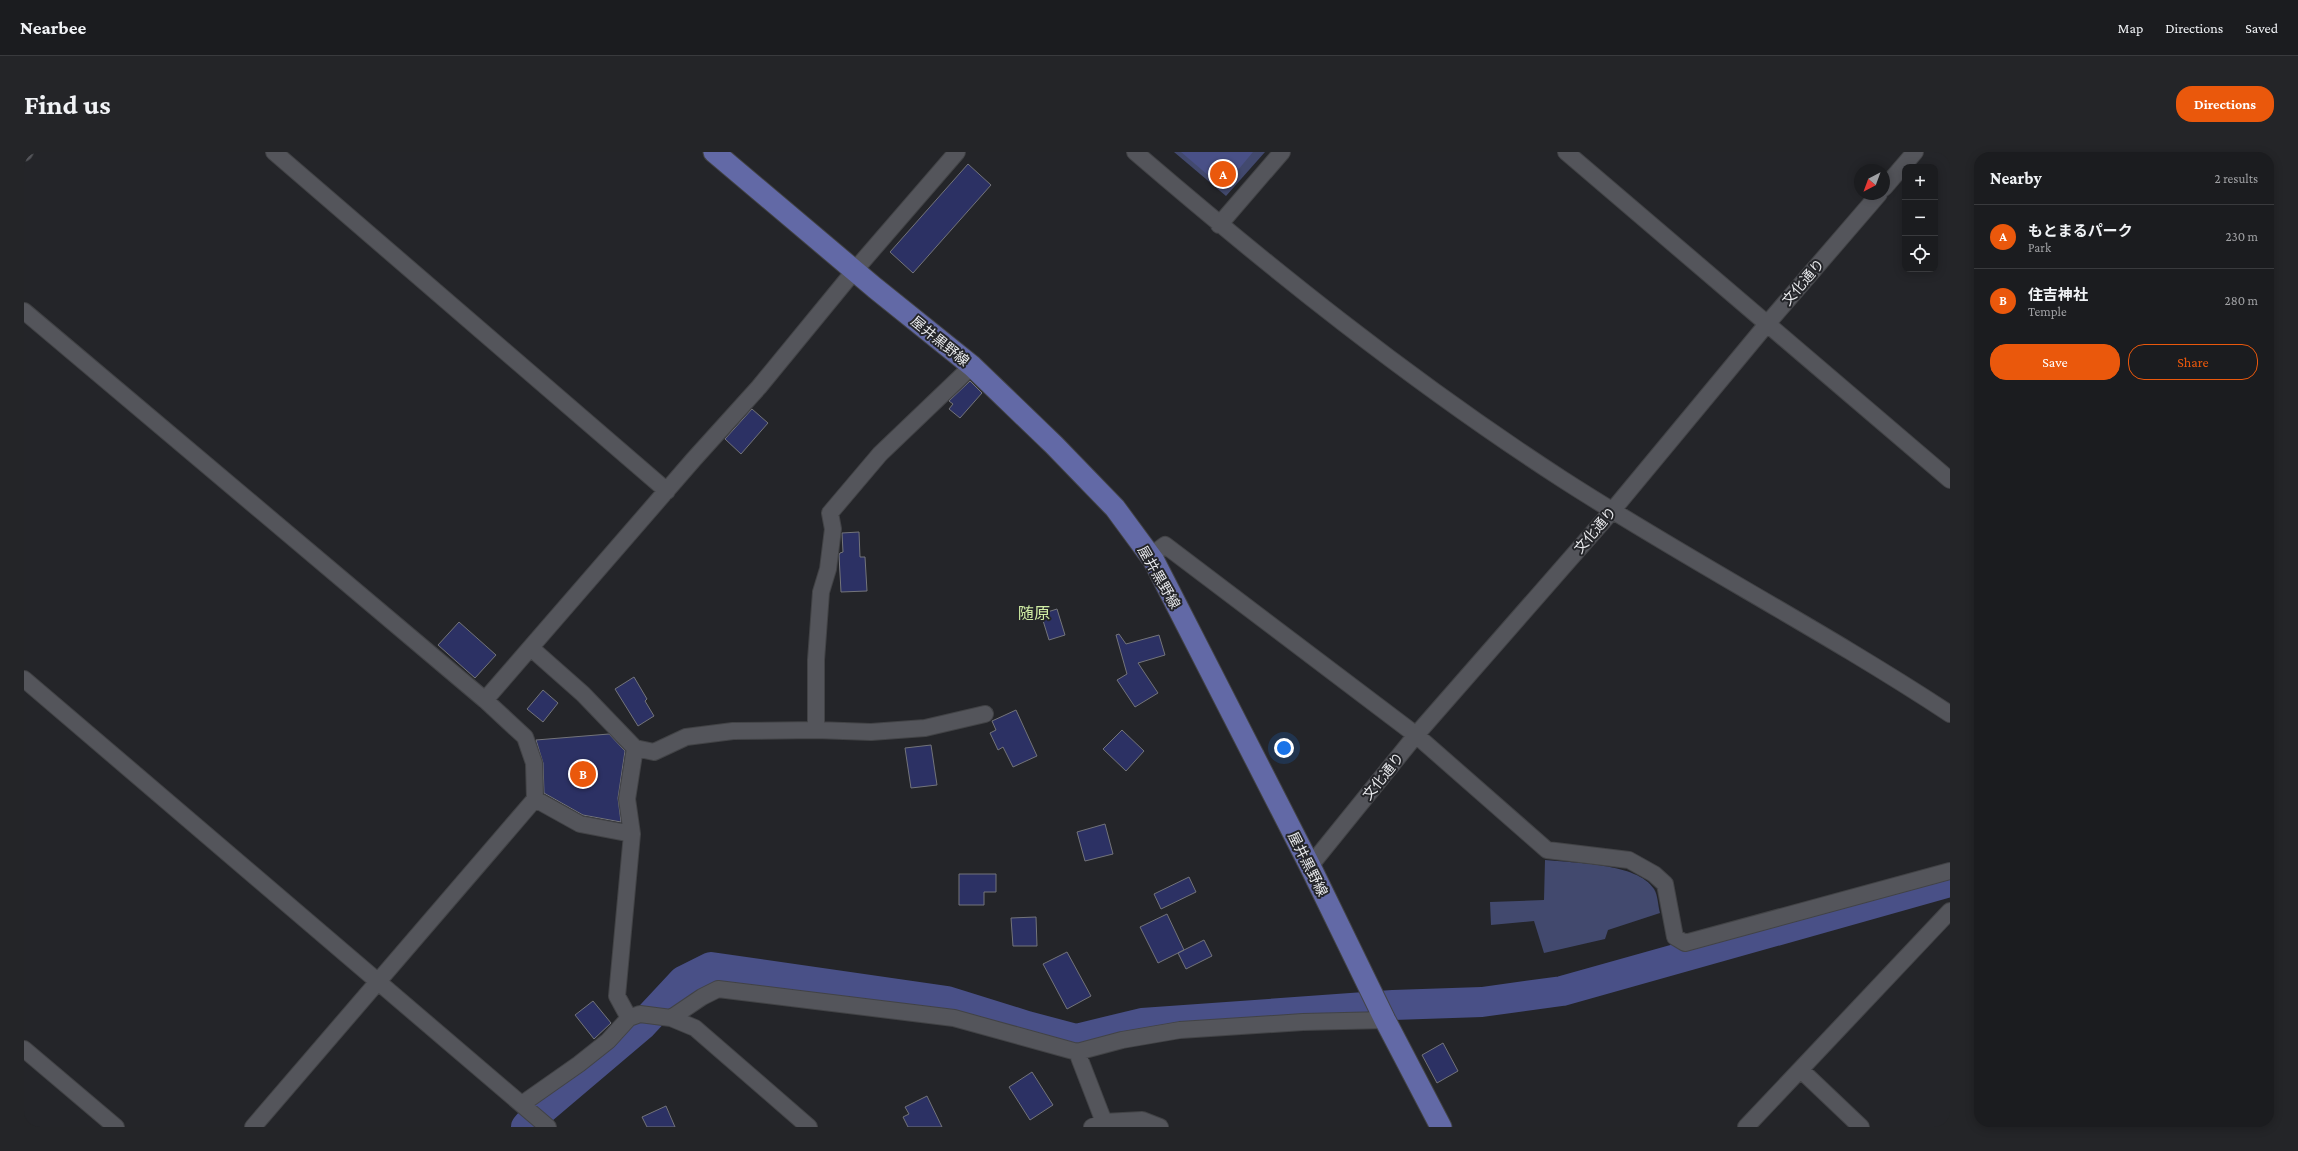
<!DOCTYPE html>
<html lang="en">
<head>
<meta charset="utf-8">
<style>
	:root { --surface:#1b1c1f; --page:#242528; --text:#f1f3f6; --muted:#a0a1a4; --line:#393a3d; --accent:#ea580c }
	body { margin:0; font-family:"Crimson Pro","Noto Sans JP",serif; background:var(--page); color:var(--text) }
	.controls { position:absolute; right:12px; top:12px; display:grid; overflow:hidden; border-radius:8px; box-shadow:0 2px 10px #0003 }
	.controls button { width:36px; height:36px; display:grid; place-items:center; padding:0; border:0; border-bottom:1px solid var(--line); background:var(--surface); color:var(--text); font:20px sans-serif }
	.compass { position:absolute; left:1830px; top:12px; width:36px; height:36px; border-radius:50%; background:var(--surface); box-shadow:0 2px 10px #0003; rotate:221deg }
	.you { position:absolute; left:1260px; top:596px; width:14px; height:14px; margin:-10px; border:3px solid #fff; border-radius:50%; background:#1a73e8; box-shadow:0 0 0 6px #1a73e833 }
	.badge { display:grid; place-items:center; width:26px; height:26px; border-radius:50%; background:var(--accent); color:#fff; font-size:13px; font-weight:700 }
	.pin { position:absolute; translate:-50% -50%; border:2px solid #fff; box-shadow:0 1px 4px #0006 }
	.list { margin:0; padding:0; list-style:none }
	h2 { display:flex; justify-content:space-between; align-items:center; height:52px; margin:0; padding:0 16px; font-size:17px }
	h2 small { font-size:13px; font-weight:400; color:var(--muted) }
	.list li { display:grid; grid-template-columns:26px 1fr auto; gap:12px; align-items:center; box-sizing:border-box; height:64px; padding:0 16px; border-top:1px solid var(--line) }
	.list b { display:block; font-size:15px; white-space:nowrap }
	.list p { margin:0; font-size:13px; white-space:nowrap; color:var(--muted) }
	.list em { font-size:13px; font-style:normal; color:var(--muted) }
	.actions { display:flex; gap:8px; padding:12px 16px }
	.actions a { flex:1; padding:9px 0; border:1px solid var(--accent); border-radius:16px; text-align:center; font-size:14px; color:var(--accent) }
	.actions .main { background:var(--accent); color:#fff }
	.icon { flex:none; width:22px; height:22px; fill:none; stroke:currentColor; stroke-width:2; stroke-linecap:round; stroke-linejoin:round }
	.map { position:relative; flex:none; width:1926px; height:975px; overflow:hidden; border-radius:16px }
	header { display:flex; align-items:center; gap:24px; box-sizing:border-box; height:56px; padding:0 20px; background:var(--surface); border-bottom:1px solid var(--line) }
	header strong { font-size:19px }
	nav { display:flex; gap:22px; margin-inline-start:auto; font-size:14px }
	.intro { display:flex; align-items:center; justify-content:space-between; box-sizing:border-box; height:96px; padding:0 24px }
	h1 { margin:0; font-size:28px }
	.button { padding:10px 18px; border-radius:16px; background:var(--accent); color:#fff; font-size:14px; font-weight:700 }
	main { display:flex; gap:24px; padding:0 24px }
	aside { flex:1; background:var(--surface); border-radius:16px; box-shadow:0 2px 10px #0003 }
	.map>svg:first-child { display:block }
	.green { fill:#42496e }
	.water { fill:#495087 }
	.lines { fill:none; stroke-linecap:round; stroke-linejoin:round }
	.river { stroke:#495087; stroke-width:30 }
	.building { fill:#2c3164; stroke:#73747a }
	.minor-casing { stroke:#424346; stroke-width:18 }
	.major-casing { stroke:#424346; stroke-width:23 }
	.minor { stroke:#54555b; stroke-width:16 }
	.major { stroke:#6269a6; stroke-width:21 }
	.labels { text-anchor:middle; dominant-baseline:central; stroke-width:4; stroke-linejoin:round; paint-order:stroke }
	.street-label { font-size:14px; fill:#e8e9ec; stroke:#242529 }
	.quarter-label { font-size:16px; fill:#d0eda4; stroke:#242529 }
</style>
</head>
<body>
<header>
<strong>Nearbee</strong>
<nav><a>Map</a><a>Directions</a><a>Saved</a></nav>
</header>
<div class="intro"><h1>Find us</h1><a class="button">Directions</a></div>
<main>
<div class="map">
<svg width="1926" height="975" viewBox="0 0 1926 975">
	<rect width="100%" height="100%" fill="#242529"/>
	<path class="green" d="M1150,0H1241L1202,44Z
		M1521,708C1549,711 1614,711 1630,737C1634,743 1634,754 1636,761L1584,778L1581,787L1520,801L1510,769L1467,773L1466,750L1520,748Z"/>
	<path class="water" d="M1157,0H1229L1199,36Z"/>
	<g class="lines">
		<path class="river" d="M502,975L513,962L618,873L659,829L687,815L923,849L1003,874L1052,887L1118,871L1369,853L1458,850L1538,839L1926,730"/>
	</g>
	<path class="building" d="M944,12L967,33L889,121L866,100Z
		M946,229L958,241L936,266L925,257L929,252L925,249Z
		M728,257L744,271L717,302L701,287Z
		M835,380L836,405H841L843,439L817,440L815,403L816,401L819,400L818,381Z
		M1033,457L1041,483L1025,488L1017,462Z
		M435,470L472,503L451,526L414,493Z
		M1095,482L1102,492L1135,483L1141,503L1114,511L1134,541L1111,555L1093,528L1103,522L1092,483Z
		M610,525L623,547L621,549L630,564L614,574L591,537Z
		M519,538L534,551L519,570L503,557Z
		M992,558L1013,604L989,615L979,595L974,598L966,581L972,578L968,569Z
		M1098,578L1120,599L1102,619L1079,597Z
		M585,582L601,599L594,646L597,670L559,663L520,641L519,611L512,588Z
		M907,593L913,633L887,636L881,596Z
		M1081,672L1089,702L1061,709L1053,680Z
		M935,722H972V740H960V753H935Z
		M1165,725L1172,740L1137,757L1130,742Z
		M1143,762L1160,798L1134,811L1116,775Z
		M1012,765L1013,794H989L987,766Z
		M1180,788L1188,804L1162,817L1154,801Z
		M1043,800L1067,844L1043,857L1019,812Z
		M569,849L587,871L570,887L551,863Z
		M1419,891L1434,919L1413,931L1398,903Z
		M1008,920L1029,953L1006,968L985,935Z
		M903,944L918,975H884L879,965L885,962L881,955Z
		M642,954L651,975H623L618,965Z"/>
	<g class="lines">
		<g class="minor-casing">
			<path id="minor" d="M250,0L643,339
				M1111,0C1247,117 1387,229 1538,327C1665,409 1800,479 1926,562
				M1542,0L1926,328
				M0,1L1,0
				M1860,36L1891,0
				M1195,73L1258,0
				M0,159L461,548L501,585L510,611L511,647L229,975
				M1126,404L1141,393L1392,583L1523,698L1605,708L1630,722L1641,732L1651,785L1661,791L1926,719
				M507,496L559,542L611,596L630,600L662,585L709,579L792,578V508L797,440L804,417L809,377L806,361L856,302L948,214
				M0,527L524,975
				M461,548L670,307L735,235L831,118L933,0
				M792,578L847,580L901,576L961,562
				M511,647L556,672L608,682
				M1286,714L1392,583L1588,359L1743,172L1855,42
				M605,866L593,844L608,682L603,647L611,596
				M647,866L678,845L694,837L930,866L1053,900L1098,888L1156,878L1279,870L1361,868
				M0,897L92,975
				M1053,900L1080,970
				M1777,918L1837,975
				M498,952L555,912L584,889L605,866L616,862L647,866L671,876L785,975
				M1068,975L1080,970L1118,968L1136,975
				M1722,975L1926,759"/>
		</g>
		<g class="major-casing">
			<path id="major" d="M690,0L851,136L948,214L1030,293L1091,356L1130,409L1286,714L1361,868L1417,975"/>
		</g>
		<use href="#minor" class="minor"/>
		<use href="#major" class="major"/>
	</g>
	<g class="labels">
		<g class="street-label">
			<text transform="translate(1779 130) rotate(-49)">文化通り</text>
			<text transform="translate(916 189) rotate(39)">屋井黒野線</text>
			<text transform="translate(1571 378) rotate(-49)">文化通り</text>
			<text transform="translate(1135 425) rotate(60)">屋井黒野線</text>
			<text transform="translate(1359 624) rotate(-51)">文化通り</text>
			<text transform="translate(1284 712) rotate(63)">屋井黒野線</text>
		</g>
		<g class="quarter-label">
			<text x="1010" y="461">随原</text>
		</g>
	</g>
</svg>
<div class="controls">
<button>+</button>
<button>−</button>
<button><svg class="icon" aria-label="locate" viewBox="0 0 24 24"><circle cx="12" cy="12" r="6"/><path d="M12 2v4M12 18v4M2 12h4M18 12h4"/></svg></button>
</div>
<svg class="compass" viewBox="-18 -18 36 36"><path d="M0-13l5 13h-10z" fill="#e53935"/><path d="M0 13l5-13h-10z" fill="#a0a1a4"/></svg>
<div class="you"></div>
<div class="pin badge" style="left:1199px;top:22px">A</div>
<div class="pin badge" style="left:559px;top:622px">B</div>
</div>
<aside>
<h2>Nearby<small>2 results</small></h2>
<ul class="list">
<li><span class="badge">A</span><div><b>もとまるパーク</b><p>Park</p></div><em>230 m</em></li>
<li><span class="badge">B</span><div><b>住吉神社</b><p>Temple</p></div><em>280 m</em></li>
</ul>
<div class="actions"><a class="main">Save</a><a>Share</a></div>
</aside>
</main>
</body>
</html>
